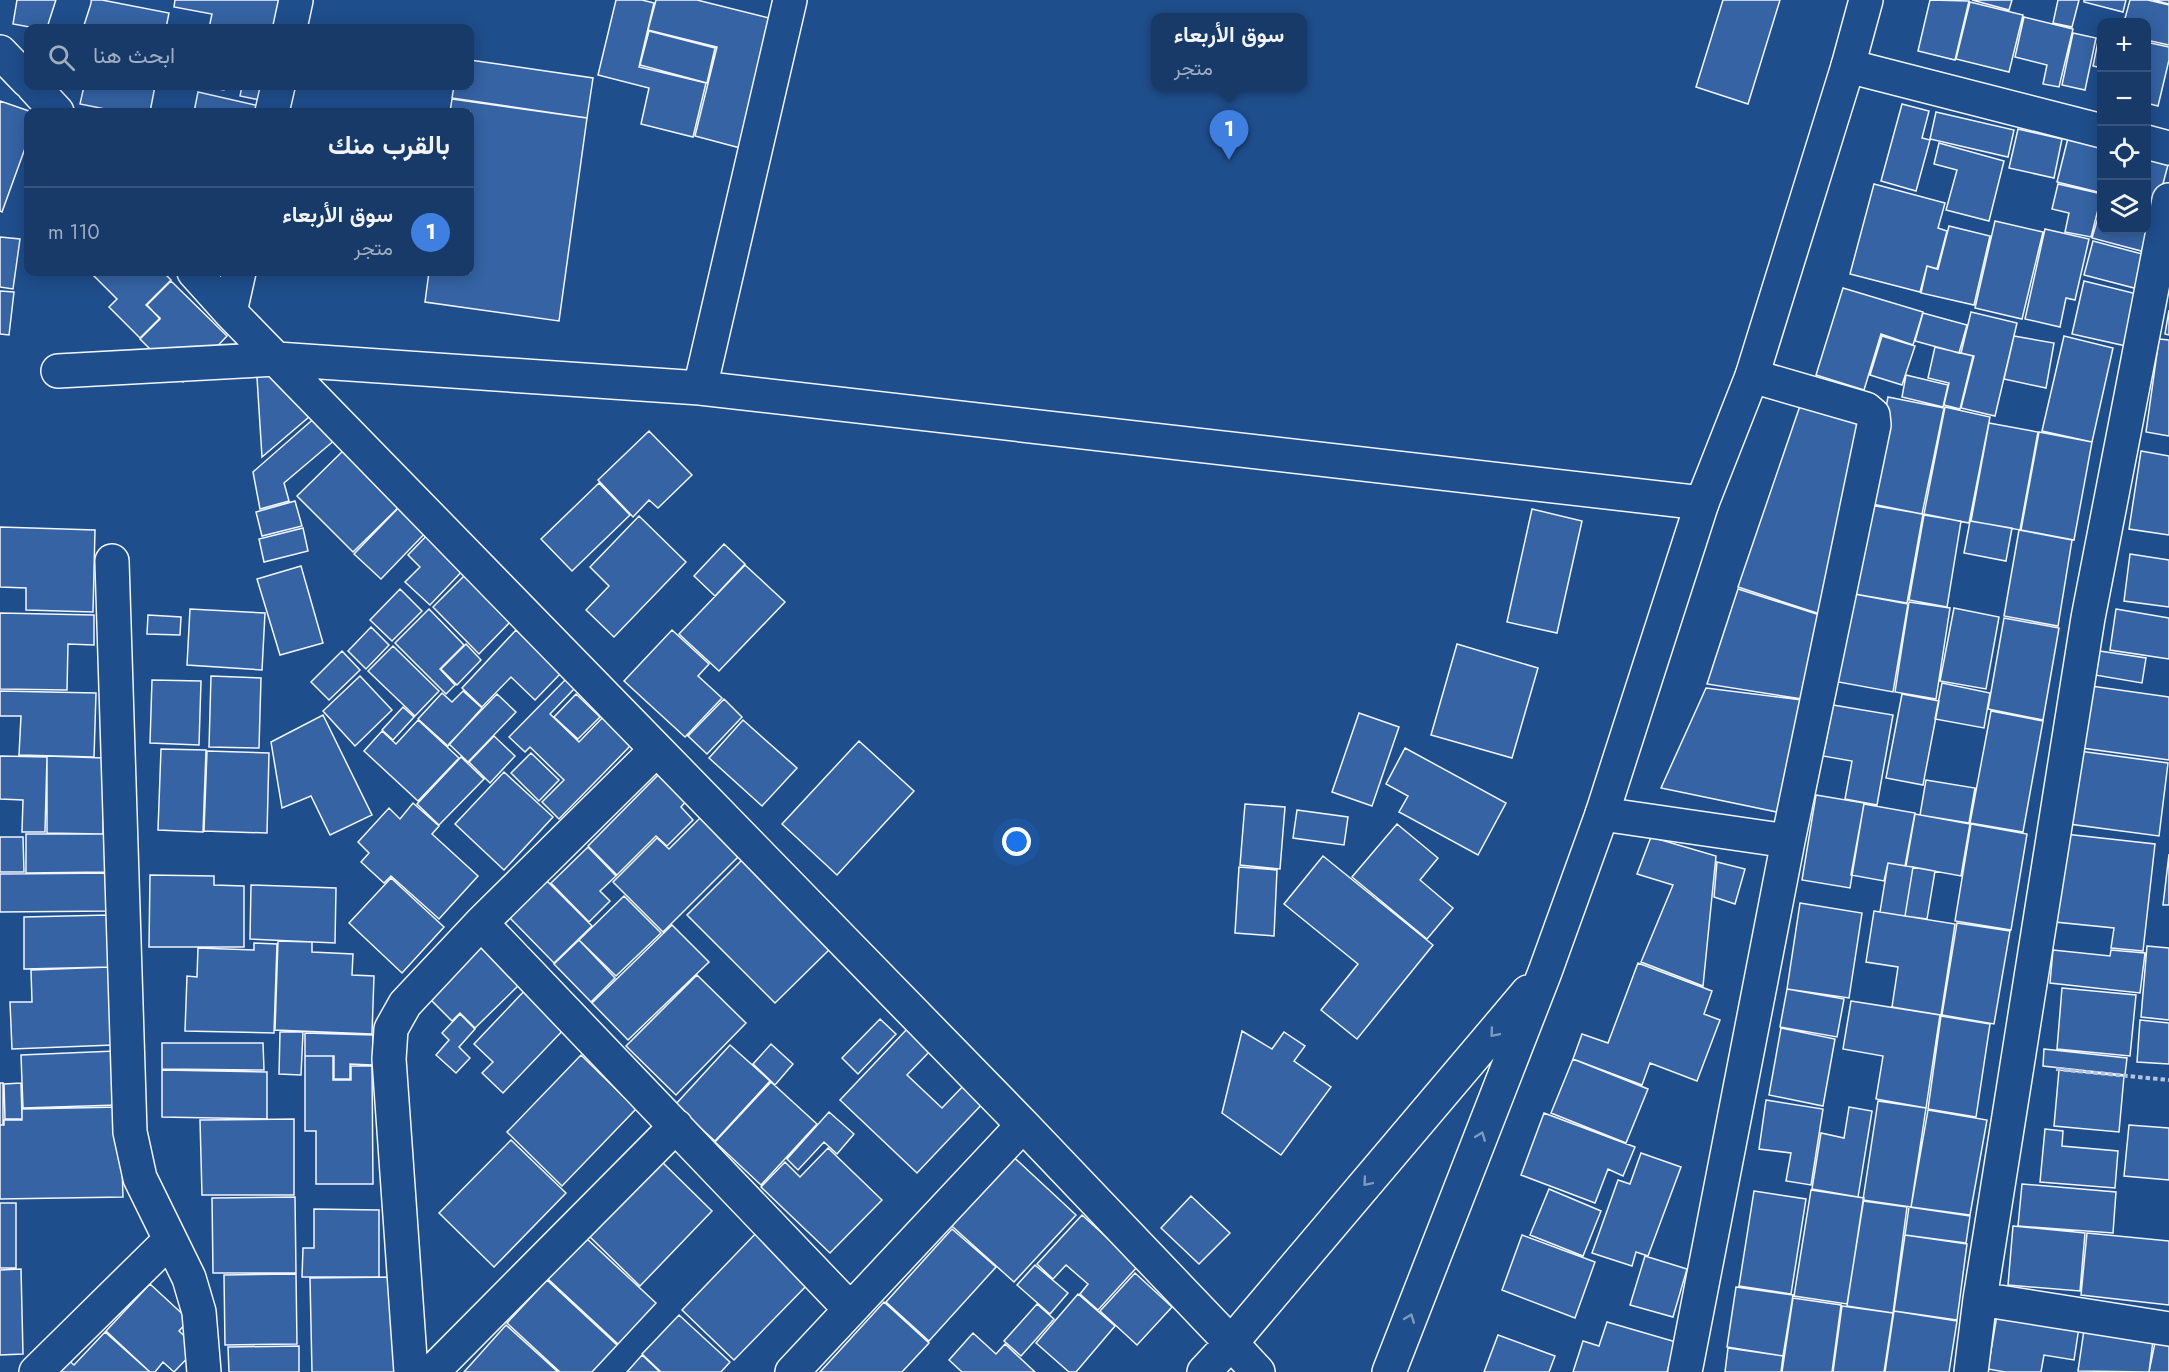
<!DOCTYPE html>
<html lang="ar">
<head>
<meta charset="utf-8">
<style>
	:root { --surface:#173a69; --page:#20416f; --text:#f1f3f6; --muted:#9eadc0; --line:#36547d; --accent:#e69b98 }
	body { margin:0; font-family:Jost,Vazirmatn,sans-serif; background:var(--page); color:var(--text); direction:rtl }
	.controls { position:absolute; right:18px; top:18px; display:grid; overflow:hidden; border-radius:12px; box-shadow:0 3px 15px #0003 }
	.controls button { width:54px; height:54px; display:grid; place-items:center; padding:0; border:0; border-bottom:2px solid var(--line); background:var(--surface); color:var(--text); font:30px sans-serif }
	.you { position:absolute; left:1017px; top:842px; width:21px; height:21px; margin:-15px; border:4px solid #fff; border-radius:50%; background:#1a73e8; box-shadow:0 0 0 9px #1a73e833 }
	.badge { display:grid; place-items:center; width:39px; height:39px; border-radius:50%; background:var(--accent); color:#fff; font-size:20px; font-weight:700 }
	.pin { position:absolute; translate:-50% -50px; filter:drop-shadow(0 2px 3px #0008) }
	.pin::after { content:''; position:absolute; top:32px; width:21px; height:18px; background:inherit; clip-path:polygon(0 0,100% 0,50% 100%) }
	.popup { position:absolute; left:1151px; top:13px; width:156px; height:78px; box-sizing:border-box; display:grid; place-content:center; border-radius:12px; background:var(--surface); filter:drop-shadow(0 2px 4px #0005); font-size:20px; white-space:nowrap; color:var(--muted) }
	.popup b { font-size:22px; color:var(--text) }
	.popup::after { content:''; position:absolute; left:50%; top:100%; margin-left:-12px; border:12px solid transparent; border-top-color:var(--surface) }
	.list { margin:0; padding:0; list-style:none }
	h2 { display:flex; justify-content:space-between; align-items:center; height:78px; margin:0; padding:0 24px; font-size:26px }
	h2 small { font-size:20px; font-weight:400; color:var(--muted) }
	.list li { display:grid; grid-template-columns:39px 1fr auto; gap:18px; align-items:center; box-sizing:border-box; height:90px; padding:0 24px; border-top:2px solid var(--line) }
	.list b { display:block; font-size:22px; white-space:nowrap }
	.list p { margin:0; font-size:20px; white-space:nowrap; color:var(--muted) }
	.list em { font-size:20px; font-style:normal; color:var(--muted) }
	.icon { flex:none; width:33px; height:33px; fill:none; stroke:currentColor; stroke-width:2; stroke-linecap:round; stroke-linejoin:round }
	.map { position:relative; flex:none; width:2169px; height:1372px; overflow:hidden; direction:ltr }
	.search { position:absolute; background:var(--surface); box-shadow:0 3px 15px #0003; left:24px; top:24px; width:450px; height:66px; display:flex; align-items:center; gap:15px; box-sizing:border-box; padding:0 21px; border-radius:12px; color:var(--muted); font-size:22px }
	.panel { position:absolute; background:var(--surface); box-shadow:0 3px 15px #0003; left:24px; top:108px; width:450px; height:168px; border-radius:12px; direction:rtl }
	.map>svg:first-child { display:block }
	.building { fill:#3563a3; stroke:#f2f6ff; stroke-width:1.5 }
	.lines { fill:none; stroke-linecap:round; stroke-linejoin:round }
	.minor-casing { stroke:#f2f6ff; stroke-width:36 }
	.tertiary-casing { stroke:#f2f6ff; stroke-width:36 }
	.path { stroke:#b3c4dc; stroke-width:4; stroke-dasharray:4.5 3; stroke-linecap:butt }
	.minor { stroke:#1f4e8c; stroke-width:33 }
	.tertiary { stroke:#1f4e8c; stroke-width:33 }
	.oneway { stroke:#7e9ac0 }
</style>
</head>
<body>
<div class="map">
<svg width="2169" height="1372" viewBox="0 0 2169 1372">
	<rect width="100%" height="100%" fill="#1f4e8c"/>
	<path class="building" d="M17,0H61L55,28H35L13,24Z
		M86,0H102L169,13L166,28H80Z
		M175,0H285L281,28H209L212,14L174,7Z
		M616,0H642L654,3L639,67L706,83L693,137L641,124L649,88L598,75Z
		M656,0H697L777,20L744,149L695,136L717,47L648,30Z
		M1723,0H1780L1748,104L1696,87Z
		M1930,0L1969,1L1955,60L1918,51Z
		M1972,0H2012L2009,10Z
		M2058,0H2079L2072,27L2053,23Z
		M2084,0H2126L2123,12L2084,2Z
		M2130,0H2148L2169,5V45L2146,40V22H2124Z
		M2153,0H2169V4Z
		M1970,2L2023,15L2009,72L1956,59Z
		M2024,17L2073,29L2059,87L2043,84L2047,65L2015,57Z
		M649,31L715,48L707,83L640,65Z
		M2100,31L2102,32V68L2093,66Z
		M2073,33L2096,38L2085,90L2062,85Z
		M2146,42L2169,47V60L2158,106L2146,103Z
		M470,60L593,78L587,118L452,98L454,86H470Z
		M84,86H155L150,112H114L115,111L80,104Z
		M200,86H225L224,90Z
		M242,86H273L270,102L240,96Z
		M198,92L268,108L267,112H194Z
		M452,99L587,118L559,321L425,302L429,272H470V112H450Z
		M0,101L32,112H28V140L2,212L0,211Z
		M1902,104L1929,111L1922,138L1930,140L1916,191L1881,181Z
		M1936,112L2014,130L2008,157L1930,139Z
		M2018,129L2062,139L2054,178L2009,168Z
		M2068,138L2102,146V193L2057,182Z
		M1939,143L2004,161L1989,221L1946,210L1957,170L1934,164Z
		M2146,152L2169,161L2145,252L2092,238L2102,204V230H2146Z
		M1874,184L1945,203L1938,228L1947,231L1937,269L1927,266L1920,292L1850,274Z
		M2058,184L2102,194L2091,237L2065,232L2069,213L2052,209Z
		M1995,221L2043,232L2022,319L1975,308Z
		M1949,226L1990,236L1974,305L1921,293L1927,266L1938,269Z
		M2045,229L2089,239L2075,300L2066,298L2060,327L2025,319Z
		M0,237L20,239L13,289L0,287Z
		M2093,241L2146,255L2138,289L2084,275Z
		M90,272H163L171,280L146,305L160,318L140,338L109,307L117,299Z
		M171,281L227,336L183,382L140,339L160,319L147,305Z
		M2084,281L2137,294L2126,346L2072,334Z
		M1843,288L1923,312L1913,345L1881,334L1864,390L1816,375Z
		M0,291L14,292L9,335L0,334Z
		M2169,310V335L2165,334Z
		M1971,312L2017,323L1995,416L1961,408L1974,356L1961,353Z
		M1923,313L1967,325L1959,353L1915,341Z
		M1882,336L1915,346L1902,385L1870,375Z
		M2014,336L2054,343L2046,388L2004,379Z
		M2064,336L2113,348L2092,442L2042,431Z
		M2159,339L2169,340V436L2146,432Z
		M1935,347L1973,356L1960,409L1944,405L1949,383L1928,378Z
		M256,362L316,411L262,457Z
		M1906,375L1948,385L1943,407L1902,397Z
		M1888,397L1944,408L1922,514L1867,503Z
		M1802,400L1868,419L1823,615L1738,587Z
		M1945,407L1990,417L1969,523L1924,514Z
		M318,415L336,439L284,483L289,501L260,509L253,472Z
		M1989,423L2038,432L2020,530L1971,521Z
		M649,431L692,475L658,508L649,500L633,517L598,480Z
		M2039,432L2092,442L2074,540L2021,530Z
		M350,444L406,500L353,552L297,496Z
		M2141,451L2169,456V535L2129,529Z
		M599,483L630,515L572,571L541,539Z
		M406,500L432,526L381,579L354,554Z
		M295,501L302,526L262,536L256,512Z
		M1864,504L1923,514L1907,603L1849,593Z
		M1532,509L1582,521L1557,633L1507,622Z
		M1924,515L1961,521L1947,607L1909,600Z
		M639,516L686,562L614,637L586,610L609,586L590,567Z
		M1970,521L2012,528L2006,561L1964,553Z
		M0,527L95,530L93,612L26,610V588L0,587Z
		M303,528L308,551L264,562L259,539Z
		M433,529L469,564L430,605L405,582L420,567L408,555Z
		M2019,530L2072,540L2058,626L2004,616Z
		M724,544L745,564L715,596L694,576Z
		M2130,554L2169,560V607L2124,601Z
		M745,565L785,602L719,671L679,634Z
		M301,566L323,643L280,655L257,579Z
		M466,574L512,620L479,654L433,607Z
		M400,589L422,611L392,641L370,620Z
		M1738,589L1823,616L1802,699L1707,684Z
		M1849,593L1908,604L1893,692L1833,681Z
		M1909,602L1950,608L1936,699L1895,692Z
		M1954,608L1999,617L1986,689L1940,681Z
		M190,609L265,613L262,670L187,665Z
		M429,609L464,645L440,669L455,685L446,694L395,643Z
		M2116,609L2169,618V659L2110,650Z
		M0,613L94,615V645L68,644L67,690L0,689Z
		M148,615L181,617L180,635L147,634Z
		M2004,618L2059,628L2043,720L1988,709Z
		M371,627L389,645L366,669L348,651Z
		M516,630L561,673L535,700L511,677L482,707L462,688Z
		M672,630L709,664L698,676L722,698L685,737L624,681Z
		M466,644L481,660L457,685L441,669Z
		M1457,644L1538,668L1512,758L1431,735Z
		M393,646L439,691L415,716L368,671Z
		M2093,650L2146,658L2142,683L2089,674Z
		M342,651L360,670L329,700L311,682Z
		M211,676L261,678L259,748L209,747Z
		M360,676L392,710L355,746L323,711Z
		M566,679L575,688L550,714L579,742L606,714L634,742L559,819L542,802L564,780L530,747L525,752L509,737Z
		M152,680L201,681L199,745L150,743Z
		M1942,683L1990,693L1984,728L1935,719Z
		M2091,686L2169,697V760L2082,748Z
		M1706,688L1802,700L1777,812L1661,788Z
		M0,691L96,693L94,757L19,755L21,716H0Z
		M463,691L482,708L448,746L418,719L442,693L452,702Z
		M497,694L516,712L468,762L449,744Z
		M576,694L600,717L578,739L554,717Z
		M1902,694L1939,701L1923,785L1886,778Z
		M724,699L742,717L707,754L688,736Z
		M1833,705L1893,715L1877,805L1845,799L1852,761L1823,756Z
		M403,707L414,717L393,740L382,730Z
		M1991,711L2043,721L2023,832L1970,823Z
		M1359,713L1399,727L1372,806L1332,792Z
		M323,715L372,815L330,835L311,796L282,808L271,742Z
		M418,720L459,758L418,801L364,751L382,731L396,744Z
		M743,720L797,768L762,806L709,758Z
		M494,736L515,756L490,783L469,762Z
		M859,741L914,791L837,875L782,824Z
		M1405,748L1506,803L1478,855L1399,812L1408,796L1386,784Z
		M161,749L206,750L203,832L158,830Z
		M207,751L269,753L267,833L204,831Z
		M2079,751L2168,763L2159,836L2069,824Z
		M531,753L559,780L539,801L511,773Z
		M0,756L47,757L45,832H22L23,800L0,799Z
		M47,756L104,758L103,834L47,833Z
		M461,757L484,779L439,825L417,804Z
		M665,768L688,799L681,807L693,820L667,846L656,836L617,875L588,846Z
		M504,772L553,817L504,870L455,824Z
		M1926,780L1975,788L1969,823L1920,815Z
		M1816,795L1864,803L1850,888L1802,880Z
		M413,803L439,826L432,834L478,876L439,919L391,876L384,883L361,862L369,853L358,842L389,808L400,819Z
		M1245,804L1285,807L1280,869L1240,865Z
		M1864,804L1915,813L1905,866L1888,863L1884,881L1851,875Z
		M1297,810L1348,817L1344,845L1293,838Z
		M1915,814L1970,824L1961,876L1906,866Z
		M703,815L741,854L663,932L613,882L657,838L669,849Z
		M1397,824L1438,858L1420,880L1453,908L1427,939L1352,877Z
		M1971,824L2027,834L2011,930L1955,921Z
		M26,834H106L107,872L26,873Z
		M2065,834L2155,844L2143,951L2111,948L2114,928L2055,922Z
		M0,837H23L24,872H0Z
		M1651,837L1716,856L1703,986L1641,962L1673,885L1637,874Z
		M588,847L616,876L600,891L610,901L589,922L551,883Z
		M2169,854V905H2163Z
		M1323,856L1433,945L1357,1039L1321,1010L1358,964L1284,904Z
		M745,857L834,945L775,1003L687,915Z
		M1717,862L1745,869L1735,904L1714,897Z
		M1888,863L1913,867L1905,916L1880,912Z
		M1239,867L1277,870L1274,936L1235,933Z
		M1913,867L1935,871L1927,919L1905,916Z
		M111,873V911L0,912V874Z
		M150,875L214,876V885L244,886V947H149Z
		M391,878L444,927L402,973L349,923Z
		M547,881L592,926L554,963L509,917Z
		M251,885L336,888L335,943L250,939Z
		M624,896L661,933L616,976L579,940Z
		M1800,903L1862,913L1849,998L1787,989Z
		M1874,911L1955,924L1941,1015L1892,1007L1898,967L1866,962Z
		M108,915L109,967L24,969V917Z
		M1957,923L2010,931L1994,1024L1942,1015Z
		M672,925L709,962L628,1040L592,1003Z
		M579,940L615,978L591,1002L554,964Z
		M278,941L312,942V952L353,954L352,975L374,976L372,1034L275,1030Z
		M482,941L522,982L475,1028L460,1013L452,1021L427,996Z
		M254,943L277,944L274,1033L185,1031L187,976L197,977L198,948L254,950Z
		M2147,946L2169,948V1020L2141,1017Z
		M2053,950L2110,956L2111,950L2145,953L2140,993L2050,983Z
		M1638,963L1712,991L1704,1014L1720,1020L1697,1081L1650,1063L1642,1085L1573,1059L1582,1034L1608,1043Z
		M109,967L113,1045L12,1049L10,1002H32L31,970Z
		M697,975L746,1023L676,1095L626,1046Z
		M528,987L568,1025L503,1093L482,1073L493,1062L474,1044Z
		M2062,988L2136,995L2130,1056L2057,1049Z
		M1787,989L1844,999L1837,1037L1780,1027Z
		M1851,1001L1940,1015L1926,1108L1876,1099L1883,1056L1843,1049Z
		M460,1014L475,1029L459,1047L470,1058L456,1073L436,1055L449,1040L442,1033Z
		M1941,1016L1990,1024L1976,1117L1928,1109Z
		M880,1019L896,1034L858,1074L842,1058Z
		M2140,1020L2169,1023V1064L2137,1062Z
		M908,1028L931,1050L907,1075L942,1108L966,1083L985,1101L917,1173L840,1100Z
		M1781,1028L1835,1039L1823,1106L1769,1095Z
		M1242,1031L1272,1049L1284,1032L1305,1046L1294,1061L1331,1087L1281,1155L1222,1113Z
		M280,1032H303L301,1075L279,1074Z
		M305,1033L373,1035V1065L350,1064V1079H334V1056H305Z
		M162,1043H263L264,1070L162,1069Z
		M771,1044L793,1064L775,1085L753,1064Z
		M730,1045L770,1081L715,1141L675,1105Z
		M2044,1049L2127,1058L2125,1075L2043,1066Z
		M115,1051L117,1105L23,1108L21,1055Z
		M581,1055L636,1109L562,1186L507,1132Z
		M305,1056H333V1080H351V1066H372L373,1184H316V1131H305Z
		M1573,1059L1648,1089L1626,1143L1551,1113Z
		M162,1070L267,1072V1119L162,1117Z
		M2059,1070L2124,1076L2119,1132L2054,1126Z
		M771,1082L817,1124L761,1185L715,1142Z
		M0,1083H3V1125H0Z
		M21,1083L22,1119H5L4,1084Z
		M1766,1100L1823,1109L1811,1185L1786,1181L1791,1153L1759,1149Z
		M1878,1101L1926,1108L1911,1207L1863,1200Z
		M120,1107L123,1197L0,1199V1125H4V1120H22V1109Z
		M1849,1107L1872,1111L1858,1197L1812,1189L1821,1133L1844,1138Z
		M1928,1110L1987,1120L1970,1215L1911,1207Z
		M829,1112L854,1134L837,1154L824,1142L798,1170L787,1159Z
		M1544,1113L1635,1147L1623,1176L1608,1169L1595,1203L1521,1175Z
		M294,1119V1195H202L200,1120Z
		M2129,1125L2169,1128V1180L2124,1176Z
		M2045,1129L2063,1131L2062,1146L2118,1151L2115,1188L2040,1182Z
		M511,1140L566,1193L494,1267L439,1213Z
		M828,1148L882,1200L830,1253L761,1187L785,1162L800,1177Z
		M1007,1151L1076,1215L1014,1282L944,1219Z
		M1641,1153L1681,1167L1648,1256L1636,1252L1632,1266L1592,1253L1618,1180L1630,1184Z
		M660,1160L712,1211L640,1286L588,1235Z
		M2022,1184L2116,1192L2113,1233L2018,1226Z
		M1549,1189L1601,1211L1583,1256L1530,1235Z
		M1811,1190L1864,1198L1847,1304L1794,1296Z
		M1754,1191L1806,1199L1791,1294L1739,1286Z
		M1191,1196L1230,1233L1199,1264L1161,1228Z
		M295,1197L296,1273H213L212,1198Z
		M1863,1201L1907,1207L1893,1313L1847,1306Z
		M0,1203H16V1268H0Z
		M1909,1207L1970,1216L1966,1243L1905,1235Z
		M314,1209L379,1210V1277H302L303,1248H314Z
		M1082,1215L1138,1266L1098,1310L1080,1294L1088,1284L1066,1265L1053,1279L1037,1264Z
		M2013,1226L2085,1233L2080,1291L2008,1285Z
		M952,1229L996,1267L929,1341L886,1302Z
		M759,1230L811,1281L734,1360L682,1310Z
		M2087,1233L2169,1241V1305L2081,1295Z
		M1522,1235L1595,1262L1575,1318L1502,1290Z
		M1905,1235L1967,1244L1957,1320L1894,1311Z
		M586,1238L656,1303L618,1344L548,1279Z
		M1645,1256L1687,1269L1673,1317L1630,1305Z
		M1035,1265L1068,1293L1050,1314L1017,1285Z
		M21,1269L23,1354L0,1355V1270Z
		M1135,1273L1172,1307L1137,1345L1100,1311Z
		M296,1274L297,1344L225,1345L224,1275Z
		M394,1277L395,1372H312L310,1278Z
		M547,1280L617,1345L592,1372H560L507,1323Z
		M150,1284L189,1320L179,1331L197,1348L174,1372L163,1362L155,1372H150L106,1331Z
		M1736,1287L1793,1295L1783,1356L1727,1347Z
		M1078,1294L1115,1326L1076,1372H1069L1036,1343Z
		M1793,1298L1841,1305L1832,1372H1782Z
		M884,1302L929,1343L902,1372H820Z
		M1037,1304L1054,1319L1021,1356L1004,1341Z
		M1842,1306L1893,1313L1884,1372H1833Z
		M1998,1309L2080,1321L2074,1360L2044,1355L2041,1372H2005L1988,1369Z
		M1894,1311L1957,1321L1949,1372H1885Z
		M679,1315L730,1362L721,1372H661L642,1354Z
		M1607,1322L1676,1342L1667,1372H1573L1583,1341L1599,1346Z
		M2085,1323L2154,1333L2149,1372L2078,1371Z
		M506,1325L558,1372H464Z
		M105,1332L150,1372H53L66,1358L74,1365Z
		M973,1333L996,1354L1005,1344L1035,1372H962L949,1360Z
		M2157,1333L2169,1335V1372H2149Z
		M1498,1335L1555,1356L1549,1372H1484Z
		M299,1346V1372H229L228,1347Z
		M1728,1348L1783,1356L1781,1372H1725Z
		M642,1355L660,1372H627Z"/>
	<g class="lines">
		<g class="minor-casing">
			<path id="minor" d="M65,28L74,0
				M290,28L296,0
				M0,52L28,81
				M1848,66L2102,131
				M33,86L57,112
				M272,112L278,86
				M2146,142L2169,148
				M194,272L230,312L1023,1125L1231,1343L1204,1372
				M230,312L239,272
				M58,371L277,359L700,388L1702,503
				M700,388L790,0
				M112,561L130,1132L140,1178L189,1278L199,1312L204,1372
				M1602,814L1788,841
				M481,923L850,1309
				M1980,1299L2169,1329
				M36,1372L170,1240
				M411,1372L389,1059L391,1029L405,1004L481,923L656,750
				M432,1372L676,1126
				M792,1372L1023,1125
				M1685,1372L1788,841L1874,425L1873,415L1866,409L1752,376
				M1971,1372L1980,1299L2088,618L2169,200"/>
		</g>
		<g class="tertiary-casing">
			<path id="tertiary" d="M1258,1372L1231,1343L1528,992
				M1389,1372L1545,972L1602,814L1702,503L1752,376L1848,66L1866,0"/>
		</g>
		<path class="path" d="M2056,1069L2169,1080"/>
		<use href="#minor" class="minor"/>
		<use href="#tertiary" class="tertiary"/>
	</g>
	<defs><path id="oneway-chevron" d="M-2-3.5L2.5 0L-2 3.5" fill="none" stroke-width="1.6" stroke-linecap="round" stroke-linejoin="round" transform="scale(1.5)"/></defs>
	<g class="oneway">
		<use href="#oneway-chevron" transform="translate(1494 1033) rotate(130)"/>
		<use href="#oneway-chevron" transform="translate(1481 1136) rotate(-69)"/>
		<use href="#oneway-chevron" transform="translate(1367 1182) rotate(130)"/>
		<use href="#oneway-chevron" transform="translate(1410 1318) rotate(-69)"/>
	</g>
</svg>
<div class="controls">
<button>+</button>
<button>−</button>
<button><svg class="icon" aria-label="locate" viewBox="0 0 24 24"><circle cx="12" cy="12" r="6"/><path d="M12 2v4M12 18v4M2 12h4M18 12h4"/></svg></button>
<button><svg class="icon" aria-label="layers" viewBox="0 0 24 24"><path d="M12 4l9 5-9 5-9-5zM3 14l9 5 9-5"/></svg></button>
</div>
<div class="you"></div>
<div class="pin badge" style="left:1229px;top:160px;background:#3f7fe0">1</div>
<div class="popup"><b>سوق الأربعاء</b>متجر</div>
<div class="search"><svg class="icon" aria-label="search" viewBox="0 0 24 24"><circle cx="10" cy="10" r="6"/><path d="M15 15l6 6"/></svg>ابحث هنا</div>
<section class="panel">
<h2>بالقرب منك<small></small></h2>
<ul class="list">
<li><span class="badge" style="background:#3f7fe0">1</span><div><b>سوق الأربعاء</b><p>متجر</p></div><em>110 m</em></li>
</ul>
</section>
</div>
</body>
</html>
